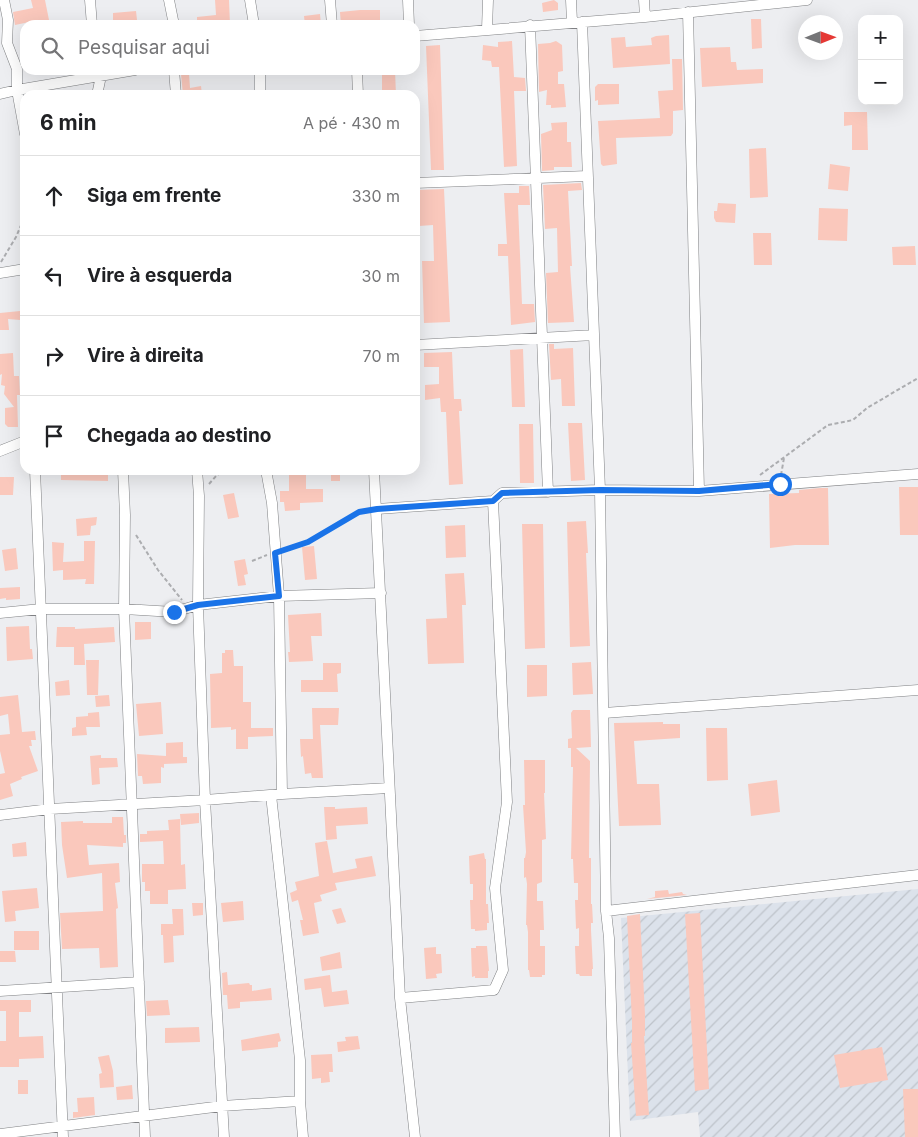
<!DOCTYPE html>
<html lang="pt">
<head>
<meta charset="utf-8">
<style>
	:root { --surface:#fff; --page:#f2f2f2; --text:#202124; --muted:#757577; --line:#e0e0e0 }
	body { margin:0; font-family:Inter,sans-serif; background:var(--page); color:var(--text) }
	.controls { position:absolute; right:15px; top:15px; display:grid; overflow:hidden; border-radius:10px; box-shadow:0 5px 20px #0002 }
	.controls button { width:45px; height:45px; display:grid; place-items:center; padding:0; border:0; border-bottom:1px solid var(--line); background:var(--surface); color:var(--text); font:25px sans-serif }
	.compass { position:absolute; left:798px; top:15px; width:45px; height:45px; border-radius:50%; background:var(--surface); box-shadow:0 5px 20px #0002; rotate:89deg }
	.stop { position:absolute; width:15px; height:15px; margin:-11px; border:4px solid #1a73e8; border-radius:50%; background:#fff }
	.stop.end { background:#1a73e8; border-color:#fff; box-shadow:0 1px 5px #0008 }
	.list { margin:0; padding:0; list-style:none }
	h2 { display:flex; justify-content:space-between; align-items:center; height:65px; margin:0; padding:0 20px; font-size:21px }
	h2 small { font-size:16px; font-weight:400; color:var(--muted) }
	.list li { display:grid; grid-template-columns:32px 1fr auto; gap:15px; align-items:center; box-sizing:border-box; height:80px; padding:0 20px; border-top:1px solid var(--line) }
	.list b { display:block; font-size:19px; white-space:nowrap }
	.list em { font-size:16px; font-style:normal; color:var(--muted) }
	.icon { flex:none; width:28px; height:28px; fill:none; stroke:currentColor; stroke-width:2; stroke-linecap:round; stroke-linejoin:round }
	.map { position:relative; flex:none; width:918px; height:1137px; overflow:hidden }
	.search { position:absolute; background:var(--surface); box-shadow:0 5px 20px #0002; left:20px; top:20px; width:400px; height:55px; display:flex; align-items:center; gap:12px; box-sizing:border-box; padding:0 18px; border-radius:15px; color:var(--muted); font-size:19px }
	.panel { position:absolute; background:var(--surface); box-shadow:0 5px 20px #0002; left:20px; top:90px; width:400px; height:385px; border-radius:15px }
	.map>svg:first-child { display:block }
	.industrial { fill:url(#industrial-furrows) }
	.building { fill:#fac8bc }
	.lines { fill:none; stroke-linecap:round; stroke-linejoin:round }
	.minor-casing { stroke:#7f8083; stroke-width:11 }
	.path { stroke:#acadb0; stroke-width:2; stroke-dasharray:4 2.5; stroke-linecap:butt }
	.minor { stroke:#fff; stroke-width:10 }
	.route { stroke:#1a73e8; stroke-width:6 }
</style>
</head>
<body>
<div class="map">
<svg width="918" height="1137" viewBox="0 0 918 1137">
	<defs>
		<pattern id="industrial-furrows" width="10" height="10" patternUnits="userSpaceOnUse" patternTransform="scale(1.25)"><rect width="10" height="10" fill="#dce2eb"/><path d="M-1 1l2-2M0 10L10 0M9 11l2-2" fill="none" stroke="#bec3ca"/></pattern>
	</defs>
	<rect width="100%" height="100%" fill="#edeef1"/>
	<path class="industrial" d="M918,889V1137H700L698,1112L630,1121L621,918Z"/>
	<path class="building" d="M31,0H45L50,25H36L34,21L15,25L13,12L33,8Z
		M215,0H229L230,25H197V17L216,15Z
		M554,0L558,3V10L543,12L542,3Z
		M360,10H380V21H361V25H341L340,12Z
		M136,11L137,20L113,22V13Z
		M320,14L321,25H305L304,16Z
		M751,19H761L762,48L752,49Z
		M669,35L670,64L613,68L611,38L625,37L626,47L652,45L651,38L656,36Z
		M512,41L514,77L525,78L526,91H514L517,166L504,167L499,67H492L491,61L482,60L483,45L498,47V42Z
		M556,41L562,45L563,71L558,72V84H564L566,107L551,108V105H546L547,90L539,92L538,44L550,43Z
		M440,45L444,170H431L426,46Z
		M730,47L731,62H736L737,70L763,69V83L702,87L700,48Z
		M672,59H682L683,110L673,111V133L671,136L616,138L617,164L603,166L601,164L598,121L660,118L658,91L673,90Z
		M382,70H395L396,95H382Z
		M189,73L190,88L201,86L202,95H183L181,74Z
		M598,84H619V104L598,105V100L595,101V87Z
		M844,112H867L868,150H852V125L844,126Z
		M567,122V142H571L572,167H554V170L542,171L541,134L552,130L551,123Z
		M766,148L768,197L750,198L749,149Z
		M830,164L850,167L848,191L828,189Z
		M581,183L582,190L568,191L572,266H570L574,322L548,323L546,273L558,272L557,228L545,229L543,185Z
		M519,186H529L530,205H518L522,304H534L535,322L511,325L508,256H498V244H507L504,193H519Z
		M444,189L450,322L424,323L422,261H434L433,225L419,226L417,190Z
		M718,203L736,204L735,223L716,222L714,218V211H717Z
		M819,208L848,209L847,241L818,240Z
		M753,233H771L772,265H754Z
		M915,246L916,265H893L892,247Z
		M20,311V320L8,319L9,330H0V313Z
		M549,344H554V349L573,348L575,406H562L561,379L551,380Z
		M523,349L525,407H512L510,350Z
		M452,352L454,399H461L462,411H459L463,484L449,485L446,412H441L440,398L425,400V385L439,384V367H424V353Z
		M13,353L14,376H19L20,395H17L18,427H8L5,424V408L14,407L4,394L5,386L1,385L2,374L0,375V354Z
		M568,423H582L585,480L571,481Z
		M519,424H533L534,483H520Z
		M61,470H108V481L61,480Z
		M293,470H306V489H323V502L300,503V510L285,511L284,502H280V491H289V471Z
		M331,470H340V481H331Z
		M0,477H14L13,495H0Z
		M899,487H918V535H900Z
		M820,488H828L829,545H795L770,548L769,494L799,493V490Z
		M234,493L239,517L228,519L223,495Z
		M97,517L96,525L91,526L90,535L77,536L76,519Z
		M586,521L588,553H586L590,646L570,647L567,522Z
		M522,524H543L545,648L525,649Z
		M465,525L466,557L446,558L445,526Z
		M84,541H95L94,584H85L86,579L63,580V570L53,571L52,542L64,543L63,562L84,561Z
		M314,546L317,579L305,580L302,547Z
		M16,548L18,569L5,571L2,550Z
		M245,559L248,574L244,575L246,585L238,586L234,561Z
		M464,573L466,605H462L464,663L428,664L426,619L447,618L445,574Z
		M20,587V599L6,600V598L0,599V588Z
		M321,613L322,636H311L313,661L289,662L288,652H290L288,615Z
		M135,622H151V639L135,640Z
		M29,626L30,649H32L33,659L7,661L6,627Z
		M57,627H75V629L114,627L115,642L84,644L85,665H74V647H56Z
		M225,650H233L234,666H243V702H251V728H273V736L248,737V749H236V729L231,730V727L211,728L210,674L222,673V653H225Z
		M86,660H99L98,695H87Z
		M591,662L593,694L573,695L572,663Z
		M323,663H341V673L337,674L338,692H301V680H323Z
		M527,665H547V696L527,697Z
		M69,680L70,695L56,696L55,682Z
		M18,695L22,732L35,731L36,740H31L32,746H29L38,771L21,777L22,779L10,784L13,796L0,800V774L5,773L0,751V735L10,734L8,714L0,716V697Z
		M109,695L110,706L96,707L95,696Z
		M161,702L163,734L139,736L136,704Z
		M312,708H339L338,725H320L323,778H312L311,773L305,774L303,756L301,757L300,739H313Z
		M573,710H590L591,747L576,748L590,761L589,858H591V904H592L593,923H591V930L593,969H592V976H580L579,974H576L575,946H579V928L576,929L575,900H578V883H574L573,859H571L573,767H571V748H568V739L572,738L571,713Z
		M99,712L100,727H86L87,735L72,736V728L76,727V717L88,716V713Z
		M663,722V724H680V738L634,741L637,784H659L661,825L619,826L614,723Z
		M706,728H727L728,780L707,781Z
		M183,742V757H187V763L164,764V768L161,767V783L143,784L142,776H138L137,754L166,756V743Z
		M101,755V758H117L118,767L99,768L100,784L92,785L90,756Z
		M524,760H545V793H544L546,839L542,840V882L537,884V901H543L544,930H540V946H545V975H542V977H530L529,970H528V932L527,925H526L527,884L526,877L524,878V858H525L526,852L523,805H525Z
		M777,780L780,812L751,816L748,784Z
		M324,807H335V809L367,807L368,824L336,826L337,839L326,840Z
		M199,813V823L181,825L180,814Z
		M112,817H123L124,835H126V843H123V847L87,845L89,865L119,863L120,882L115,883L118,908L116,909L118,967L100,968L99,948L62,949L60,913L103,911L102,873L67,878L62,845L61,822L83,821V823H112Z
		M180,819L181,865L185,864L186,889L168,890V904H150V891H145V882H142V864H164L163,841L140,842V834H147V831L169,830L168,820Z
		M327,841L333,873L357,868L355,859L372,856L376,876L335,883L337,890L320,895L322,901L314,903L319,933L303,936L300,920H303L298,900L292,902L290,893L297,890L295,882L319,876L315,843Z
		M26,842L27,856L13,857L12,844Z
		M484,853L485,859H486V904H488L489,923H487V930L475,931V929H471L470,900H473V884H470L469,856Z
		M37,888L39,908L15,911L16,921L5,922L2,891Z
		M668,890L669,894L682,892L683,894L687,895L647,899L655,897V891Z
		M243,901L244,920L223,922L221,903Z
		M192,903H203V915L193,916Z
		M341,908L346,922L337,924L332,910Z
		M172,909H183L184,935L173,936L174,962L164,963L163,935H161V924H173Z
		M700,913L709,1089L695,1091L685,914Z
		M640,914L645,1015V1036H644L649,1115L636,1116L631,1043H632V1022L627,916Z
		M14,931H39V950H14Z
		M476,946H487L489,971H488V978H475V976L472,977L471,948H476Z
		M436,947V954H441L442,973L436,974L437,978L426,979L424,948Z
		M0,951H15L16,962H0Z
		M340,952L342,968L322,971L320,957Z
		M227,972L228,985L249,983L250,985H252V991L271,988L272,1000L240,1002V1008L228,1009L227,995H223L222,973Z
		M330,975L332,992L347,990L349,1004L324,1007L321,988L305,990L304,979Z
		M0,1000H31V1012H19V1037L43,1036L44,1058L19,1059V1067H0V1041H6V1011H0Z
		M168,1000L170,1015L147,1016L146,1001Z
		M199,1027L200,1042L165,1043V1028Z
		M279,1033L281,1041L278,1042V1047L242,1051L241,1040Z
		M358,1036L360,1049L338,1052L337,1042L346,1041L345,1037Z
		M882,1047L888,1080L840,1088L834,1055Z
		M332,1054L333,1072H329L330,1082L321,1083V1078L312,1079L311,1055Z
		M109,1055L113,1071L114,1087L100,1088L99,1074L102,1073L98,1057Z
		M18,1080H28V1094H18Z
		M132,1085L133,1099L117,1100L116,1087Z
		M903,1089H918V1137H905Z
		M94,1097L95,1115L73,1118V1112H78L77,1098Z"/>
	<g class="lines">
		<g class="minor-casing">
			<path id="minor" d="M4,0L8,20L7,43L17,69V90L25,134
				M90,0L92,25
				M169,0L174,25
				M250,0L254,25
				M330,0L332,25
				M408,0L409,25
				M571,0L572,22
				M644,0L645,17
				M688,12L699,491
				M582,22L600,490L606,911L609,938L615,1137
				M530,25L548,492
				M487,29L488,0
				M415,36L645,17L807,0
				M174,70L176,95
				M260,70V95
				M357,70L358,95
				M0,94L17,90L135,70
				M97,95L101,76
				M415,183L587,176
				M0,273L25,269
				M415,345L594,335
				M0,451L25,441
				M35,470L63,1137
				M123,470L125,515L124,609L145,1137
				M266,470L272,503L279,596L282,794
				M374,470L400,998L415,1137
				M377,509L493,501L502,493L600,490L699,491L918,474
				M0,613L41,609H124L174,612L198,605L279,596L381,593
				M604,713L918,690
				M271,795L300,1060V1101L303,1137
				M0,815L50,809L205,800L198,605L199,496L197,470
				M606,911L918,875
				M0,991L139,982
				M400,998L494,990L503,970L495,888L507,802L493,501
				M0,1134L222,1106L300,1101
				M224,1137L205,800L282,794L389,788"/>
		</g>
		<path class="path" d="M1,262L16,237L25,216
			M760,475L828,425L853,420L867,408L918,378
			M781,475L784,458
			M209,484L217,475L228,470
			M136,535L158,570L182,600
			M286,549L308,542L359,512L367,511
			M252,561L267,555"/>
		<use href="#minor" class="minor"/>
	</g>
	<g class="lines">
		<path class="route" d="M174,612L198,605L279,596L275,553L308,542L359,512L377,509L493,501L502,493L600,490L699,491L780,484"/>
	</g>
</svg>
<div class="controls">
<button>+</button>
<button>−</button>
</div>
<svg class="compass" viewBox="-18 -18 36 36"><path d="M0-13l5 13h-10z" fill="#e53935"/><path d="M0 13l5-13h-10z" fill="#757577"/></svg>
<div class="stop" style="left:780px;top:484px"></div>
<div class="stop end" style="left:174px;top:612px"></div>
<div class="search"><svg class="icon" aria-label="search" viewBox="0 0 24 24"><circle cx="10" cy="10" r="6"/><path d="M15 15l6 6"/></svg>Pesquisar aqui</div>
<section class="panel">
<h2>6 min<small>A pé · 430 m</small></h2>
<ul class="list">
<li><svg class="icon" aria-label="ahead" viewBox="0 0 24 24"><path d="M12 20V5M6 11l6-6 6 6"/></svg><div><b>Siga em frente</b></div><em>330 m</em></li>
<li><svg class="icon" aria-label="left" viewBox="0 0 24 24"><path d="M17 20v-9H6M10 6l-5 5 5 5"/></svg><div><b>Vire à esquerda</b></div><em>30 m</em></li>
<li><svg class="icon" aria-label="right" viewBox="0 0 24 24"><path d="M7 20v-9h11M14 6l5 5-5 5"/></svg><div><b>Vire à direita</b></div><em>70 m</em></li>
<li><svg class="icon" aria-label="arrive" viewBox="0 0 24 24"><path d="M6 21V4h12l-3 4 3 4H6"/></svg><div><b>Chegada ao destino</b></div></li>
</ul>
</section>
</div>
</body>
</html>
